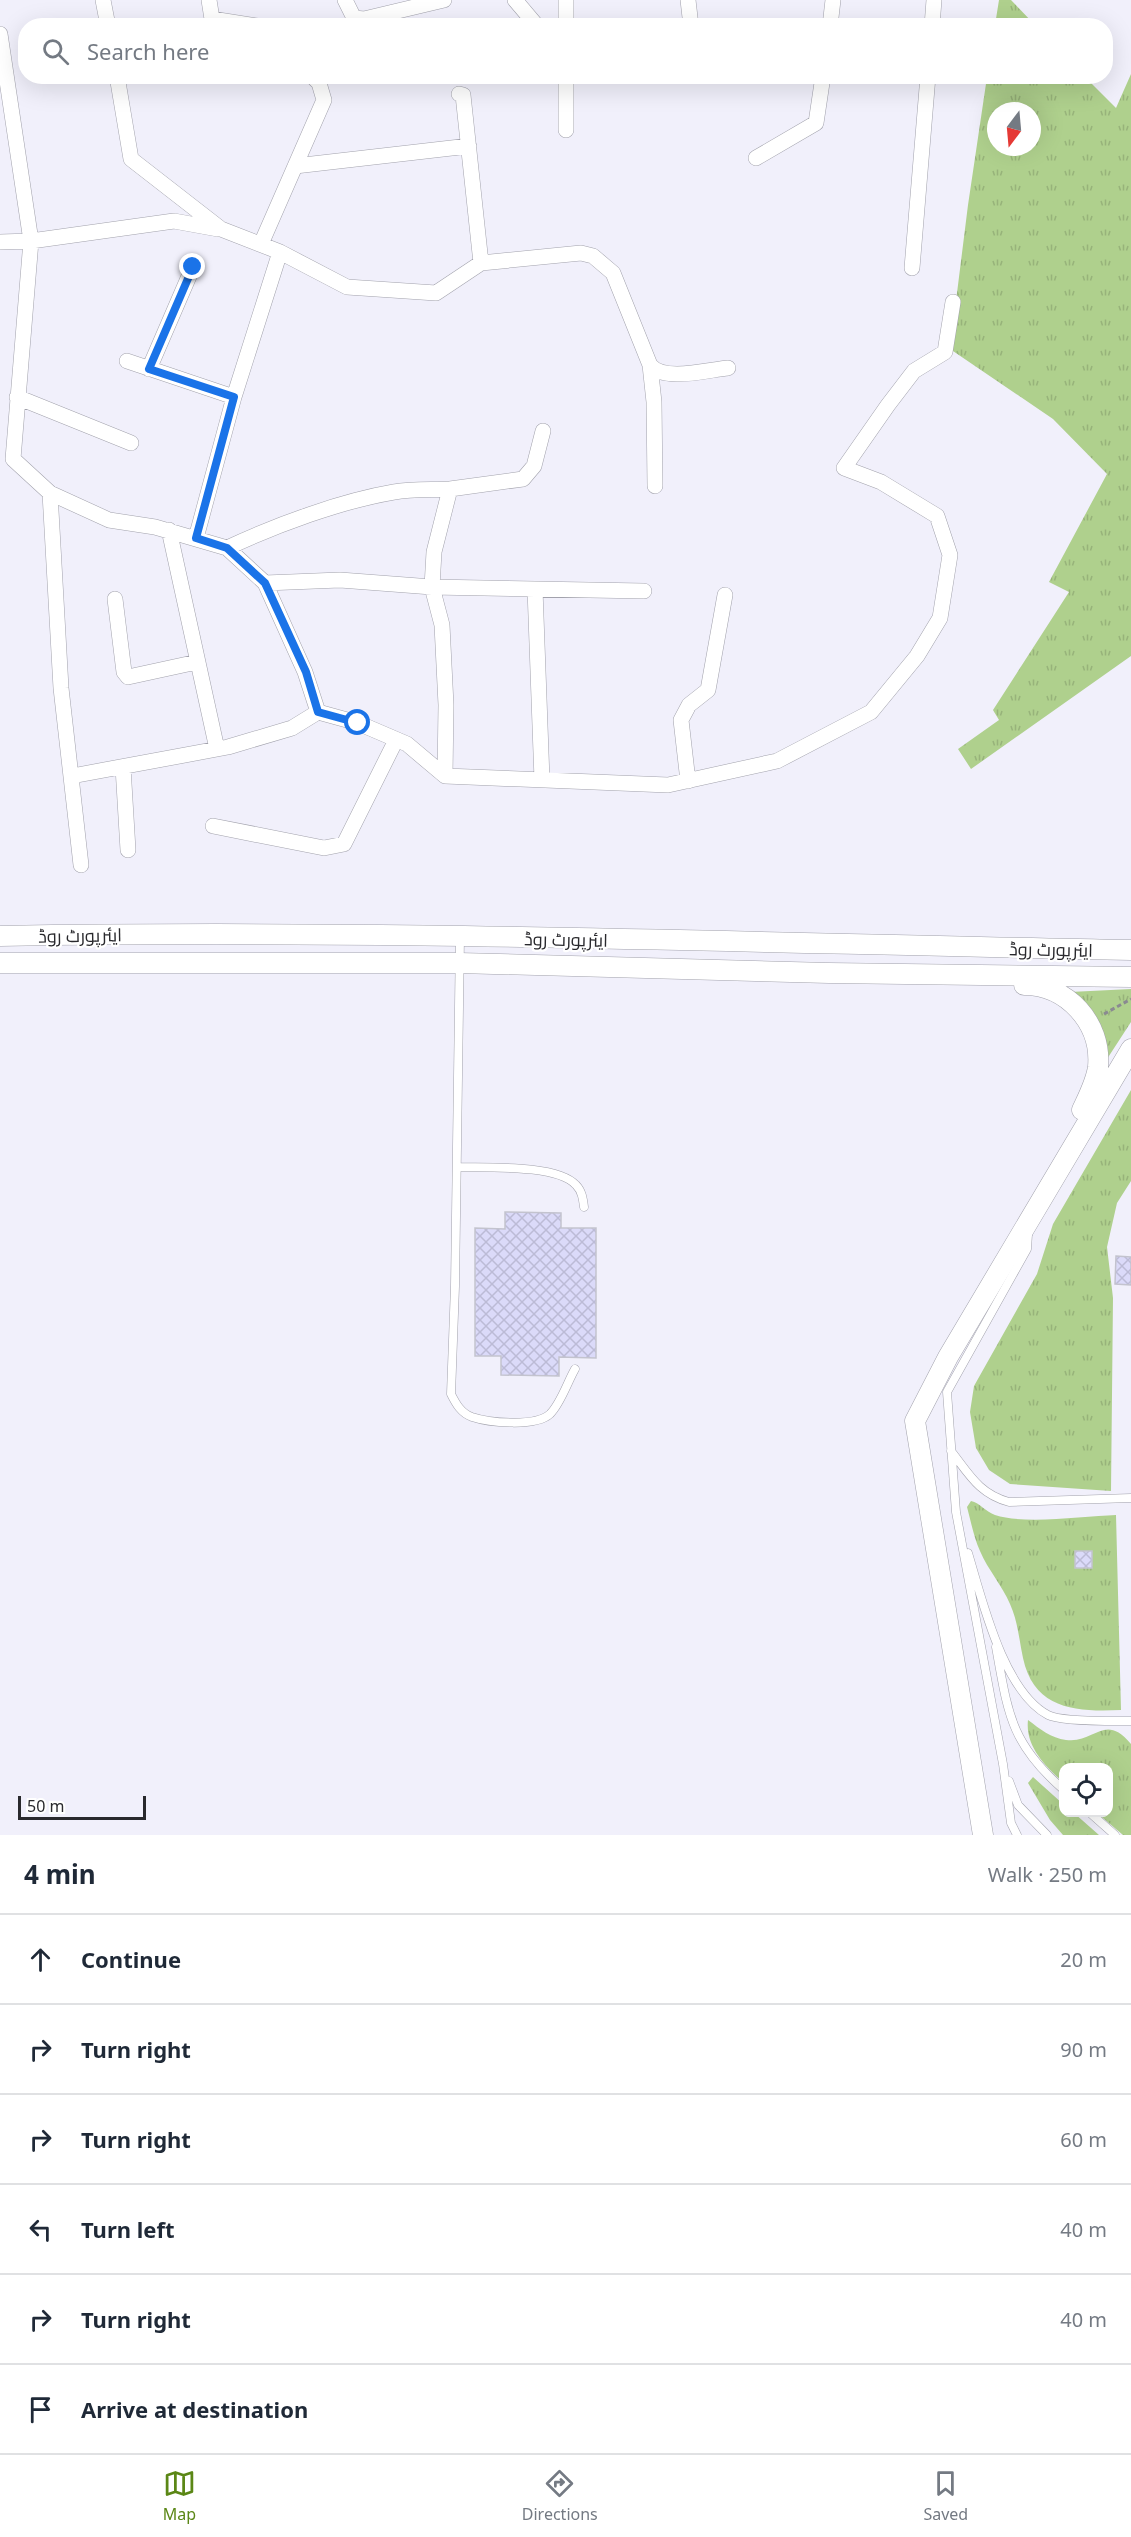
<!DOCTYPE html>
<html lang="en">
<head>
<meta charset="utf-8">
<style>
	:root { --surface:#fff; --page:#f6f6f7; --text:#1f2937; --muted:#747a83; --line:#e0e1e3; --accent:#5b8716 }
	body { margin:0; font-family:"Noto Sans",Cairo,sans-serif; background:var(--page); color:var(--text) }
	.controls { position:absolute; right:18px; bottom:18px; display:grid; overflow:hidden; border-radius:12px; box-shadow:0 6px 24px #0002 }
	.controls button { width:54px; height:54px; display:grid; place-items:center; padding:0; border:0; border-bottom:2px solid var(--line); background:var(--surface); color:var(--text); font:30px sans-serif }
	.compass { position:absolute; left:987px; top:102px; width:54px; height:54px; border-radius:50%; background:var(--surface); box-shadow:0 6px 24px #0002; rotate:196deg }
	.scale { position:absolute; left:18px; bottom:15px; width:128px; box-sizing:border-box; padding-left:6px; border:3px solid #29292d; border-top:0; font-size:16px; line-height:21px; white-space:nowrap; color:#29292d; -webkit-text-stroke:4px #fff; paint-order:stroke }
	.stop { position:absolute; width:18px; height:18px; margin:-14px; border:4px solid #1a73e8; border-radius:50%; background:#fff }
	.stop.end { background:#1a73e8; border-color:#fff; box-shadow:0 2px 6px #0008 }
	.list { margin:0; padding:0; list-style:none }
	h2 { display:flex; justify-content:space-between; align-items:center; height:78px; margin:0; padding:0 24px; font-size:26px }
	h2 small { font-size:20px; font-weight:400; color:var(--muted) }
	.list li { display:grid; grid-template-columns:39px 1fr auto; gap:18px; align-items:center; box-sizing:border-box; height:90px; padding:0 24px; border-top:2px solid var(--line) }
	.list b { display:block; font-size:22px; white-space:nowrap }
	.list em { font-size:20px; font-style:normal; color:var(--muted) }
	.icon { flex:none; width:33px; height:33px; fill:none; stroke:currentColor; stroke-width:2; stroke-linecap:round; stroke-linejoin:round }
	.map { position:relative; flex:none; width:1131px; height:1835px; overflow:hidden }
	.search { position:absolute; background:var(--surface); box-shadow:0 6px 24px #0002; left:18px; right:18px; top:18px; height:66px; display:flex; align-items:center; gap:15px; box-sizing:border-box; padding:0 21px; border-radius:24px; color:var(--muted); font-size:22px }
	.sheet { height:618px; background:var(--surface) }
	nav { display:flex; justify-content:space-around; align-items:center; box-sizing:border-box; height:84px; border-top:2px solid var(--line); background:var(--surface); font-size:16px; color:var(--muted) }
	nav a { display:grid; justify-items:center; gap:3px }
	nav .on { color:var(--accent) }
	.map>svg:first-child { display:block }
	.grass { fill:url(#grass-tufts); fill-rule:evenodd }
	.building { fill:url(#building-cross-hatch); stroke:#c3c3ce; stroke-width:1.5 }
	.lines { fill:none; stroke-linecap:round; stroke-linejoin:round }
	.lane-casing { stroke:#a2a2ac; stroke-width:9 }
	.street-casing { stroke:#a2a2ac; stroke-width:16 }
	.secondary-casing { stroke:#a2a2ac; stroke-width:21 }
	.path { stroke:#8a8a91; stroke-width:3; stroke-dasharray:4.5 3; stroke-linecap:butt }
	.lane { stroke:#fff; stroke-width:8 }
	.street { stroke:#fff; stroke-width:15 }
	.secondary { stroke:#fff; stroke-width:20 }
	.route { stroke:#1a73e8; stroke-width:8 }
	.labels { text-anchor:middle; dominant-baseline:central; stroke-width:4.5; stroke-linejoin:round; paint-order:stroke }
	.street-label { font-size:18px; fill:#29292d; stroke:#fff }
</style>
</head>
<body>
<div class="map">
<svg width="1131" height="1835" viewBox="0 0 1131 1835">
	<defs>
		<pattern id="grass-tufts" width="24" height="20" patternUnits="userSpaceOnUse" patternTransform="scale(1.5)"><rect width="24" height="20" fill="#afd08d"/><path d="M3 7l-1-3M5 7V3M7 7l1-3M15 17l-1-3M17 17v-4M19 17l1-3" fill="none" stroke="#97b37a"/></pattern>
		<pattern id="building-cross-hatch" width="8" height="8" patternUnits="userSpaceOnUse" patternTransform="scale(1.5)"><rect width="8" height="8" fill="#dbdaf9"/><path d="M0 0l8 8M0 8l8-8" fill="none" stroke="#bcbbd6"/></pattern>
	</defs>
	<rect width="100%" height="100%" fill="#f1f0fb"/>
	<path class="grass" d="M999,0H1011L1035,25H995Z
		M1131,74V656L971,769L958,749L999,720L993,710L1069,592L1049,582L1107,474L1053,419L950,349L968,205L987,77H1085L1116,108ZM996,111H1032V147H996Z
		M1131,989V1022L1107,1059L1070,992Z
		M1131,1090V1181L1117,1203L1107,1247L1113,1298L1111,1491L1010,1484L989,1470L976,1448L970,1412L974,1386L1037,1274L1053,1224Z
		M971,1501C980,1503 986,1512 995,1515C1025,1525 1084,1516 1116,1515L1121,1710C1077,1712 1034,1710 1023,1658C1019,1639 1018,1622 1010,1604C1002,1585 988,1570 980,1551C974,1538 971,1522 967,1507Z
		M1028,1720C1040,1729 1051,1738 1066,1740C1095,1744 1104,1712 1131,1744V1835H1123L1097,1813L1108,1812V1768H1064L1063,1782C1045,1766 1025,1746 1028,1720Z
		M1033,1777L1063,1804L1064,1812L1074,1813L1099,1835H1063L1050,1820L1028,1783Z"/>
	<path class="building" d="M505,1212L561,1213V1228H596V1358L559,1357V1376L501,1375V1356H475V1228L505,1229Z
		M1116,1256L1131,1257V1285L1115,1284Z
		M1075,1551H1092V1568H1075Z"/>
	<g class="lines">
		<g class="lane-casing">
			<path id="lane" d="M460,937L455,1286L451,1394C456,1404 461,1413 472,1417C490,1423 536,1427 550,1414C561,1403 567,1383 575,1369
				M457,1167C486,1168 557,1164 576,1185C582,1191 583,1199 584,1207
				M951,1451C969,1474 979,1494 1009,1502L1131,1498
				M968,1553C982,1599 1003,1691 1048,1715C1061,1722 1114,1721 1131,1721
				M996,1647C1008,1713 1010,1743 1064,1790
				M1009,1781L1018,1805L1047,1835
				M1089,1812L1115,1835
				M1017,1835L1011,1823L1003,1764L956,1512L947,1392L1027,1249L1028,1234"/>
		</g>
		<g class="street-casing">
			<path id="street" d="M103,0L108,26
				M209,0L212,19L257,26
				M345,0L354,18L364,19L444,0
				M515,0L537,26
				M566,0V26
				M688,0L691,26
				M830,26L833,0
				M932,26L934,0
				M0,34L31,241L13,459L50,493L61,688L81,865
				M117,76L131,159L221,229L280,252L347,287L436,293L481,263L581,253L593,256L613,273L650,365C664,382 707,370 728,368
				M566,76V130
				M459,94L463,95L481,263
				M756,158L816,123L823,76
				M295,166L469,146
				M0,242L31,241L174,221L218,229
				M261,244L324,100L319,83L312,76
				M912,268L928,76
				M127,361L234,397
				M650,365L654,402L655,486
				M149,369L193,267
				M17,397L131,443
				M450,489L523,479L534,466L543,431
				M50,493L109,520L155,527L227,548L265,583L305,672L318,712L292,728L228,747L72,776
				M169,530L217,749
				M196,538L234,397L280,252
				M227,548C276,525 341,501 394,492C412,489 432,490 450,489L434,552L432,587L644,591
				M265,583L340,580L432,587L442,625L446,705L445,776L407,744L358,723L318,712
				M535,589L542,780
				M115,599L124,672L128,677L197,662
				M123,767L128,850
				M445,776L668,785L777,761L871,712L917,656L940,618L950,555L937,516L881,482L844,468L888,405L914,371L945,352L953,302
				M688,781L681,720L689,705L708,690L725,595
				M213,826L324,848L344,844L396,740"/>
		</g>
		<g class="secondary-casing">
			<path id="secondary" d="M0,936C377,929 754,943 1131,950
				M0,963H459L829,973L1131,977
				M1024,985C1067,985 1102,1023 1098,1067C1096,1082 1088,1097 1082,1110
				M983,1835L915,1421L948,1357L1131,1049"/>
		</g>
		<path class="path" d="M1104,1014L1131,999"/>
		<use href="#lane" class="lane"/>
		<use href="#street" class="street"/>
		<use href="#secondary" class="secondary"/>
	</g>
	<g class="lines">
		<path class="route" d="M193,267L149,369L234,397L196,538L227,548L265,583L306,672L318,712L358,723"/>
	</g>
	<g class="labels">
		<g class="street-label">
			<text transform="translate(80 935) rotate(-1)">ایئرپورٹ روڈ</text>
			<text transform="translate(566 939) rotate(1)">ایئرپورٹ روڈ</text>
			<text transform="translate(1051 949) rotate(1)">ایئرپورٹ روڈ</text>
		</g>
	</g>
</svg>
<div class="controls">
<button><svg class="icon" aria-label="locate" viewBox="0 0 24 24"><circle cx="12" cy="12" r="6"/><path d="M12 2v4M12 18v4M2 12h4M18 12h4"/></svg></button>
</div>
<svg class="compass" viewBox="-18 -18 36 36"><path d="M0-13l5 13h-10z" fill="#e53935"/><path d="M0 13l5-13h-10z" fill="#747a83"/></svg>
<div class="scale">50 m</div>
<div class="stop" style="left:358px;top:723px"></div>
<div class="stop end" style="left:193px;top:267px"></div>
<div class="search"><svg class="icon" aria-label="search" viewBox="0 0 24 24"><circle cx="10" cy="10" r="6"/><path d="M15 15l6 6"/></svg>Search here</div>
</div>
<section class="sheet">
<h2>4 min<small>Walk · 250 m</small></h2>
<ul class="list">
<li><svg class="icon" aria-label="ahead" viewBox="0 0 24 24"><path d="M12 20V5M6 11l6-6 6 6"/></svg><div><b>Continue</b></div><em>20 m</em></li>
<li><svg class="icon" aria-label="right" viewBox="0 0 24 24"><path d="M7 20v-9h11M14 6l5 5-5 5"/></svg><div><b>Turn right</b></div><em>90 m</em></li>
<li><svg class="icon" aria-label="right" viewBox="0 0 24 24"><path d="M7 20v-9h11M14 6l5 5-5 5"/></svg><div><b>Turn right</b></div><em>60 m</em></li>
<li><svg class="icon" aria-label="left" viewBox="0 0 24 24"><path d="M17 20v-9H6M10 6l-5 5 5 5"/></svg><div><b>Turn left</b></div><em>40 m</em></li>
<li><svg class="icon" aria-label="right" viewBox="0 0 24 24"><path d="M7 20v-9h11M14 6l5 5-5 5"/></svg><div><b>Turn right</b></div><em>40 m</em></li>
<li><svg class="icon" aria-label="arrive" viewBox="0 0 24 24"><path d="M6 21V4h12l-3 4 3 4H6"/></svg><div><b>Arrive at destination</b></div></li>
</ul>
</section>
<nav>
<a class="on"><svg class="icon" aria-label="map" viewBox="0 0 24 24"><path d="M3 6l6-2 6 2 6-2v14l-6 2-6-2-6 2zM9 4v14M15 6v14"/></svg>Map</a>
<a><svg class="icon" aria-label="directions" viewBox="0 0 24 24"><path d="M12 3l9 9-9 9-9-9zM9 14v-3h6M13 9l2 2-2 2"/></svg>Directions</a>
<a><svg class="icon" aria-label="saved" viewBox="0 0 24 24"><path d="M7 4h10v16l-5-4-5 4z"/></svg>Saved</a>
</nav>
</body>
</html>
